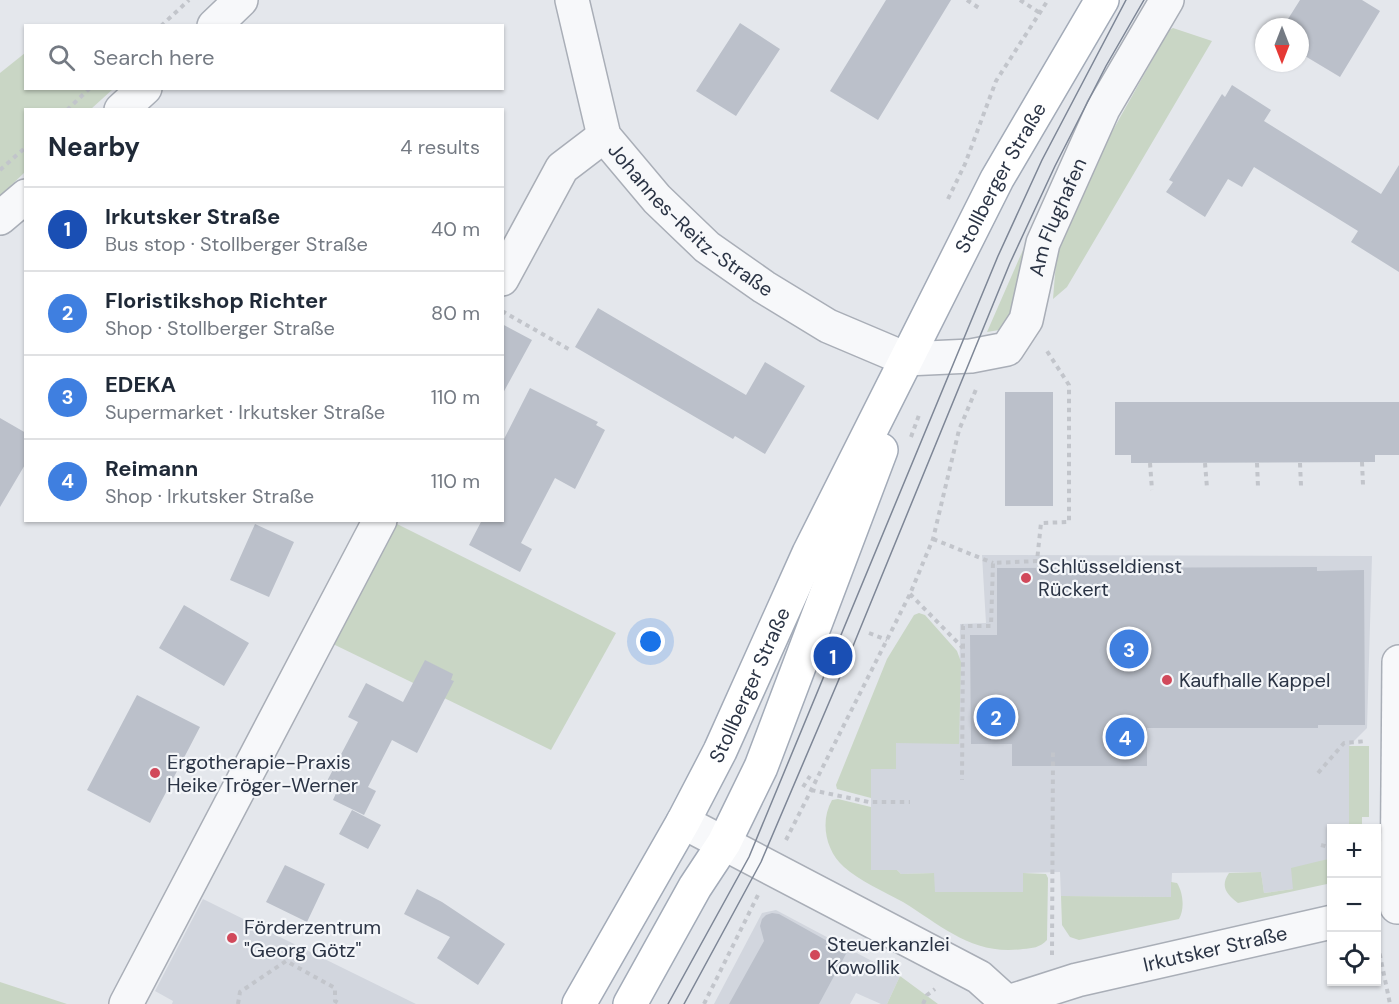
<!DOCTYPE html>
<html lang="en">
<head>
<meta charset="utf-8">
<style>
	:root { --surface:#fff; --page:#f2f2f3; --text:#1f2937; --muted:#747a83; --line:#e0e1e3; --accent:#d1495b }
	body { margin:0; font-family:"DM Sans",sans-serif; background:var(--page); color:var(--text) }
	.controls { position:absolute; right:18px; bottom:18px; display:grid; overflow:hidden; border-radius:0px; box-shadow:0 2px 4px #0004 }
	.controls button { width:54px; height:54px; display:grid; place-items:center; padding:0; border:0; border-bottom:2px solid var(--line); background:var(--surface); color:var(--text); font:30px sans-serif }
	.compass { position:absolute; left:1255px; top:18px; width:54px; height:54px; border-radius:50%; background:var(--surface); box-shadow:0 2px 4px #0004; rotate:180deg }
	.you { position:absolute; left:651px; top:642px; width:21px; height:21px; margin:-15px; border:4px solid #fff; border-radius:50%; background:#1a73e8; box-shadow:0 0 0 9px #1a73e833 }
	.badge { display:grid; place-items:center; width:39px; height:39px; border-radius:50%; background:var(--accent); color:#fff; font-size:20px; font-weight:700 }
	.pin { position:absolute; translate:-50% -50%; border:3px solid #fff; box-shadow:0 2px 6px #0006 }
	.list { margin:0; padding:0; list-style:none }
	h2 { display:flex; justify-content:space-between; align-items:center; height:78px; margin:0; padding:0 24px; font-size:26px }
	h2 small { font-size:20px; font-weight:400; color:var(--muted) }
	.list li { display:grid; grid-template-columns:39px 1fr auto; gap:18px; align-items:center; box-sizing:border-box; height:84px; padding:0 24px; border-top:2px solid var(--line) }
	.list b { display:block; font-size:22px; white-space:nowrap }
	.list p { margin:0; font-size:20px; white-space:nowrap; color:var(--muted) }
	.list em { font-size:20px; font-style:normal; color:var(--muted) }
	.icon { flex:none; width:33px; height:33px; fill:none; stroke:currentColor; stroke-width:2; stroke-linecap:round; stroke-linejoin:round }
	.map { position:relative; flex:none; width:1399px; height:1004px; overflow:hidden }
	.search { position:absolute; background:var(--surface); box-shadow:0 2px 4px #0004; left:24px; top:24px; width:480px; height:66px; display:flex; align-items:center; gap:15px; box-sizing:border-box; padding:0 21px; border-radius:0px; color:var(--muted); font-size:22px }
	.panel { position:absolute; background:var(--surface); box-shadow:0 2px 4px #0004; left:24px; top:108px; width:480px; height:414px; border-radius:0px }
	.map>svg:first-child { display:block }
	.built { fill:#d2d6de }
	.green { fill:#c9d6c5 }
	.building { fill:#bbc0ca }
	.lines { fill:none; stroke-linecap:round; stroke-linejoin:round }
	.minor-casing { stroke:#a9aeb7; stroke-width:36 }
	.major-casing { stroke:#a3abb8; stroke-width:36 }
	.path { stroke:#c2c5cb; stroke-width:4; stroke-dasharray:4.5 4.5; stroke-linecap:butt }
	.minor { stroke:#f7f8fa; stroke-width:33 }
	.major { stroke:#fff; stroke-width:33 }
	.tram { stroke:#7d8696; stroke-width:1.5 }
	.poi-dot { fill:#d1495b; stroke:#f4f6f9; stroke-width:2 }
	.labels { text-anchor:middle; dominant-baseline:central; stroke-width:4.5; stroke-linejoin:round; paint-order:stroke }
	.street-label { font-size:20px; fill:#2b3445; stroke:#f4f6f9 }
	.poi-label { font-size:20px; fill:#2b3445; stroke:#f4f6f9; text-anchor:start }
</style>
</head>
<body>
<div class="map">
<svg width="1399" height="1004" viewBox="0 0 1399 1004">
	<rect width="100%" height="100%" fill="#e4e7ec"/>
	<path class="built" d="M982,555L1372,556L1367,728L1349,746V828H1332L1331,856L1328,859L1313,864L1293,889L1264,893L1261,872L1172,873L1171,897L1061,896L1060,872L1024,873L1023,892H934V873L901,874L897,870H871V768L895,769L896,743H959L960,624L986,623Z
		M203,899L416,1004H172L173,1001L155,991Z
		M776,910L900,976L887,1004H881L856,993L850,1004H714L762,913Z"/>
	<path class="green" d="M1173,28L1212,41L1067,287L1053,299L1057,250L1108,139L1169,30Z
		M25,53L26,88L113,89L91,109L26,110L25,172L0,196V73Z
		M1026,243L1016,287L1014,312L1009,322L999,330L987,332Z
		M395,523L616,633L551,750L333,644Z
		M919,613L925,615L957,651L961,662L959,744L896,743V769H871V798L837,789L836,785L887,659L914,615Z
		M1349,746H1369V817H1362V828H1349Z
		M838,799L871,807V870H897L901,874L934,873L935,892H1023V873L1046,874L1048,878L1047,940C1039,948 1033,948 1023,949C973,956 942,926 903,902C885,892 858,880 844,867C825,850 820,821 832,800Z
		M1328,859L1331,860L1332,881L1327,884L1238,903C1226,894 1220,886 1229,873L1261,872L1264,893L1293,889L1291,868Z
		M1171,882L1177,883C1183,892 1185,909 1179,919L1079,940L1070,937L1062,925L1061,896L1171,897Z
		M900,976L938,1004H887Z
		M0,982L67,1004H0Z"/>
	<path class="building" d="M886,0H951L878,120L830,91Z
		M1300,0H1362L1380,11L1340,77L1300,53V27H1283Z
		M740,23L780,49L736,116L696,91Z
		M1232,85L1271,110L1264,121L1381,194L1399,165V272L1351,242L1358,231L1254,167L1242,187L1228,179L1205,217L1166,192L1173,182L1169,180L1201,128L1222,94L1225,97Z
		M598,308L746,395L765,362L805,386L765,454L735,436L733,439L575,347Z
		M502,324L532,340L502,395Z
		M530,388L598,422L596,425L605,430L575,489L555,478L521,543L532,549L520,572L469,545L482,520H502V443Z
		M1005,392H1053V506H1005Z
		M1115,402H1399V455H1375V462L1131,463V455H1115Z
		M0,418L26,433V463L0,507Z
		M255,524L294,542L269,597L230,580Z
		M1317,567V571L1364,570L1365,725H1318V728H1147V766H1012V744H971L970,635H997V568Z
		M184,605L249,643L224,686L159,648Z
		M425,660L453,674L451,680L454,681L417,753L392,740L368,787L376,791L364,815L333,800L338,789L326,783L358,722L348,717L366,683L403,702Z
		M137,695L200,727L150,823L87,790Z
		M352,810L381,825L368,849L339,834Z
		M285,865L325,884L307,922L266,902Z
		M417,889L442,902L505,944L478,985L437,958L450,937L404,914Z
		M772,913L779,914L847,952L819,1004H729L764,941L760,926L762,919L766,915Z"/>
	<g class="lines">
		<g class="minor-casing">
			<g id="minor">
				<path id="s1" d="M572,0L604,136L657,199L707,247L764,287L828,326L906,359L971,356L1007,349L1026,320L1043,243L1103,109L1167,0"/>
				<path d="M214,26L241,0"/>
				<path d="M121,110L145,88"/>
				<path d="M0,218L26,196"/>
				<path d="M502,279L562,168L604,136"/>
				<path d="M683,822L979,977L1009,1004"/>
				<path d="M1397,907L1399,662"/>
				<path id="s2" d="M1008,1002L1077,980L1332,922"/>
				<path d="M126,1004L380,520"/>
			</g>
		</g>
		<g class="major-casing">
			<g id="major">
				<path id="s3" d="M579,1004L683,822L720,751L809,553L997,179L1102,0"/>
				<path d="M630,1004L695,887L724,843L761,767L881,450"/>
			</g>
		</g>
		<path class="path" d="M967,0L979,8
			M1020,0L1040,13
			M161,26L189,0
			M67,110L90,88
			M0,170L26,147
			M948,199L965,164L996,81L1048,0
			M502,311L572,351
			M911,437L919,415
			M1362,462L1363,485
			M1150,463L1152,490
			M1205,463L1207,488
			M1257,463L1258,487
			M1300,463L1301,486
			M933,539L993,563
			M910,594L963,648L962,780
			M869,633L887,640
			M963,648V626H991L993,563L1037,561L1041,523L1069,522V385L1045,348
			M1318,773L1344,743L1367,741
			M803,787L810,776
			M811,790L869,802H910
			M786,840L910,594L933,539L959,430L977,387
			M1321,845L1332,848
			M1376,936L1390,1004
			M1052,955L1053,752
			M238,1004L240,992L286,961L335,988V1001L340,1004
			M704,1004L758,895
			M923,1004L927,995L935,989"/>
		<use href="#minor" class="minor"/>
		<use href="#major" class="major"/>
		<path class="tram" d="M668,1004L749,857L998,256L1042,160L1126,0
			M684,1004L761,862L851,651L1010,263L1055,166L1106,66L1144,0"/>
	</g>
	<g class="poi-dot">
		<circle cx="1026" cy="578" r="6"/>
		<circle cx="1167" cy="680" r="6"/>
		<circle cx="155" cy="773" r="6"/>
		<circle cx="232" cy="938" r="6"/>
		<circle cx="815" cy="955" r="6"/>
	</g>
	<g class="labels">
		<g class="street-label">
			<text stroke="none"><textPath href="#s3" startOffset="928">Stollberger Straße</textPath></text>
			<text stroke="none"><textPath href="#s1" startOffset="261">Johannes-Reitz-Straße</textPath></text>
			<text stroke="none"><textPath href="#s1" startOffset="765">Am Flughafen</textPath></text>
			<text stroke="none"><textPath href="#s3" startOffset="362">Stollberger Straße</textPath></text>
			<text stroke="none"><textPath href="#s2" startOffset="214">Irkutsker Straße</textPath></text>
		</g>
		<g class="poi-label">
			<text x="1038" y="566">Schlüsseldienst<tspan x="1038" dy="23">Rückert</tspan></text>
			<text x="1179" y="680">Kaufhalle Kappel</text>
			<text x="167" y="762">Ergotherapie-Praxis<tspan x="167" dy="23">Heike Tröger-Werner</tspan></text>
			<text x="244" y="927">Förderzentrum<tspan x="244" dy="23">"Georg Götz"</tspan></text>
			<text x="827" y="944">Steuerkanzlei<tspan x="827" dy="23">Kowollik</tspan></text>
		</g>
	</g>
</svg>
<div class="controls">
<button>+</button>
<button>−</button>
<button><svg class="icon" aria-label="locate" viewBox="0 0 24 24"><circle cx="12" cy="12" r="6"/><path d="M12 2v4M12 18v4M2 12h4M18 12h4"/></svg></button>
</div>
<svg class="compass" viewBox="-18 -18 36 36"><path d="M0-13l5 13h-10z" fill="#e53935"/><path d="M0 13l5-13h-10z" fill="#747a83"/></svg>
<div class="you"></div>
<div class="pin badge" style="left:833px;top:656px;background:#1a4fb4">1</div>
<div class="pin badge" style="left:996px;top:717px;background:#3f7fe0">2</div>
<div class="pin badge" style="left:1129px;top:649px;background:#3f7fe0">3</div>
<div class="pin badge" style="left:1125px;top:737px;background:#3f7fe0">4</div>
<div class="search"><svg class="icon" aria-label="search" viewBox="0 0 24 24"><circle cx="10" cy="10" r="6"/><path d="M15 15l6 6"/></svg>Search here</div>
<section class="panel">
<h2>Nearby<small>4 results</small></h2>
<ul class="list">
<li><span class="badge" style="background:#1a4fb4">1</span><div><b>Irkutsker Straße</b><p>Bus stop · Stollberger Straße</p></div><em>40 m</em></li>
<li><span class="badge" style="background:#3f7fe0">2</span><div><b>Floristikshop Richter</b><p>Shop · Stollberger Straße</p></div><em>80 m</em></li>
<li><span class="badge" style="background:#3f7fe0">3</span><div><b>EDEKA</b><p>Supermarket · Irkutsker Straße</p></div><em>110 m</em></li>
<li><span class="badge" style="background:#3f7fe0">4</span><div><b>Reimann</b><p>Shop · Irkutsker Straße</p></div><em>110 m</em></li>
</ul>
</section>
</div>
</body>
</html>
